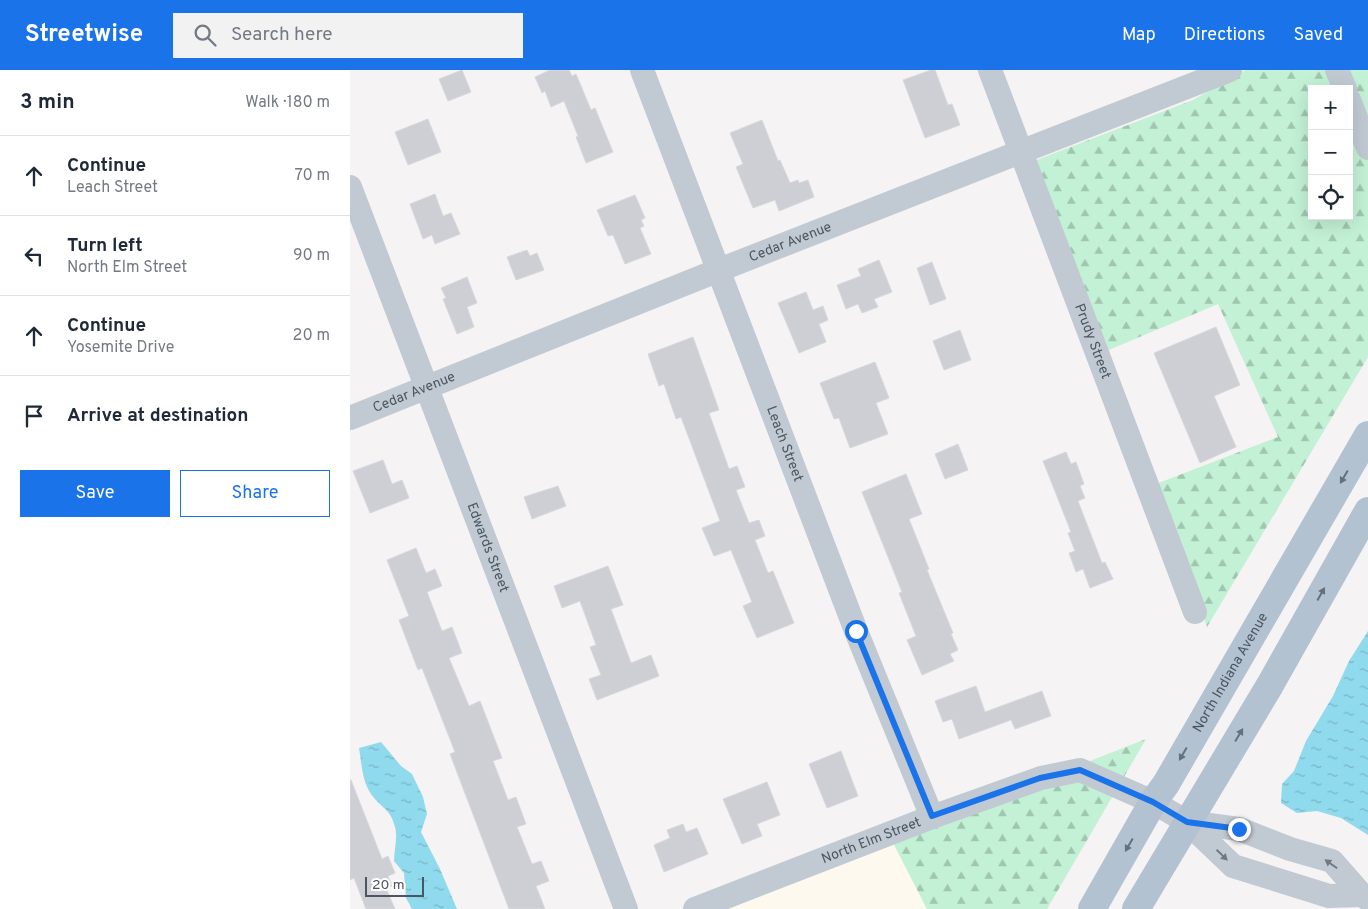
<!DOCTYPE html>
<html lang="en">
<head>
<meta charset="utf-8">
<style>
	:root { --surface:#fff; --page:#f2f2f3; --text:#1f2937; --muted:#747a83; --line:#e0e1e3; --accent:#1a73e8 }
	body { margin:0; font-family:Overpass,sans-serif; background:var(--page); color:var(--text) }
	.controls { position:absolute; right:15px; top:15px; display:grid; overflow:hidden; border-radius:0px; box-shadow:0 5px 20px #0002 }
	.controls button { width:45px; height:45px; display:grid; place-items:center; padding:0; border:0; border-bottom:1px solid var(--line); background:var(--surface); color:var(--text); font:25px sans-serif }
	.scale { position:absolute; left:15px; bottom:12px; width:59px; box-sizing:border-box; padding-left:5px; border:2px solid #4a5661; border-top:0; font-size:14px; line-height:18px; white-space:nowrap; color:#4a5661; -webkit-text-stroke:4px #fff; paint-order:stroke }
	.stop { position:absolute; width:15px; height:15px; margin:-11px; border:4px solid #1a73e8; border-radius:50%; background:#fff }
	.stop.end { background:#1a73e8; border-color:#fff; box-shadow:0 1px 5px #0008 }
	.list { margin:0; padding:0; list-style:none }
	h2 { display:flex; justify-content:space-between; align-items:center; height:65px; margin:0; padding:0 20px; font-size:21px }
	h2 small { font-size:16px; font-weight:400; color:var(--muted) }
	.list li { display:grid; grid-template-columns:32px 1fr auto; gap:15px; align-items:center; box-sizing:border-box; height:80px; padding:0 20px; border-top:1px solid var(--line) }
	.list b { display:block; font-size:19px; white-space:nowrap }
	.list p { margin:0; font-size:16px; white-space:nowrap; color:var(--muted) }
	.list em { font-size:16px; font-style:normal; color:var(--muted) }
	.actions { display:flex; gap:10px; padding:15px 20px }
	.actions a { flex:1; padding:11px 0; border:1px solid var(--accent); border-radius:0px; text-align:center; font-size:18px; color:var(--accent) }
	.actions .main { background:var(--accent); color:#fff }
	.icon { flex:none; width:28px; height:28px; fill:none; stroke:currentColor; stroke-width:2; stroke-linecap:round; stroke-linejoin:round }
	.map { position:relative; flex:none; width:1018px; height:839px; overflow:hidden }
	header { display:flex; align-items:center; gap:30px; box-sizing:border-box; height:70px; padding:0 25px; background:var(--accent); color:#fff }
	header strong { font-size:24px }
	nav { display:flex; gap:28px; margin-inline-start:auto; font-size:18px }
	.search { width:350px; height:45px; background:var(--page); display:flex; align-items:center; gap:12px; box-sizing:border-box; padding:0 18px; border-radius:0px; color:var(--muted); font-size:19px }
	main { display:flex }
	aside { flex:1; background:var(--surface) }
	.map>svg:first-child { display:block }
	.commercial { fill:#fdf9ef }
	.forest { fill:url(#forest-firs); fill-rule:evenodd }
	.water { fill:url(#water-ripples) }
	.building { fill:#cdcfd5; stroke:#d7d9de }
	.lines { fill:none; stroke-linecap:round; stroke-linejoin:round }
	.street { stroke:#c1cad2; stroke-width:24 }
	.primary { stroke:#b3c2d1; stroke-width:28 }
	.oneway { fill:#64717d }
	.oneway2 { fill:#6e7983 }
	.route { stroke:#1a73e8; stroke-width:6 }
	.labels { text-anchor:middle; dominant-baseline:central; stroke-width:4; stroke-linejoin:round; paint-order:stroke }
	.street-label { font-size:14px; fill:#4a5661; stroke:#fff }
</style>
</head>
<body>
<header>
<strong>Streetwise</strong>
<div class="search"><svg class="icon" aria-label="search" viewBox="0 0 24 24"><circle cx="10" cy="10" r="6"/><path d="M15 15l6 6"/></svg>Search here</div>
<nav><a>Map</a><a>Directions</a><a>Saved</a></nav>
</header>
<main>
<aside>
<h2>3 min<small>Walk · 180 m</small></h2>
<ul class="list">
<li><svg class="icon" aria-label="ahead" viewBox="0 0 24 24"><path d="M12 20V5M6 11l6-6 6 6"/></svg><div><b>Continue</b><p>Leach Street</p></div><em>70 m</em></li>
<li><svg class="icon" aria-label="left" viewBox="0 0 24 24"><path d="M17 20v-9H6M10 6l-5 5 5 5"/></svg><div><b>Turn left</b><p>North Elm Street</p></div><em>90 m</em></li>
<li><svg class="icon" aria-label="ahead" viewBox="0 0 24 24"><path d="M12 20V5M6 11l6-6 6 6"/></svg><div><b>Continue</b><p>Yosemite Drive</p></div><em>20 m</em></li>
<li><svg class="icon" aria-label="arrive" viewBox="0 0 24 24"><path d="M6 21V4h12l-3 4 3 4H6"/></svg><div><b>Arrive at destination</b></div></li>
</ul>
<div class="actions"><a class="main">Save</a><a>Share</a></div>
</aside>
<div class="map">
<svg width="1018" height="839" viewBox="0 0 1018 839">
	<defs>
		<pattern id="forest-firs" width="22" height="20" patternUnits="userSpaceOnUse" patternTransform="scale(1.25)"><rect width="22" height="20" fill="#c3f1d5"/><path d="M5 1l3.5 6h-7zM16 11l3.5 6h-7z" fill="#a0c6b0"/></pattern>
		<pattern id="water-ripples" width="26" height="14" patternUnits="userSpaceOnUse" patternTransform="scale(1.25)"><rect width="26" height="14" fill="#90daee"/><path d="M2 4q2-2 4 0t4 0M15 11q2-2 4 0t4 0" fill="none" stroke="#78b4c4"/></pattern>
	</defs>
	<rect width="100%" height="100%" fill="#f5f3f3"/>
	<path class="commercial" d="M541,769L577,839H331Z"/>
	<path class="forest" d="M896,0H1018V287L857,557L806,414L928,367L868,234L754,282L676,94L843,30ZM962,19H999V146H962Z
		M796,669L697,839H577L541,769Z"/>
	<path class="water" d="M1018,561V765L991,748L967,741L947,743L931,733L932,714L944,701L956,671L983,626L999,591Z
		M31,672L51,696L62,704L73,727L77,744L71,762L90,799L107,839H62L56,828L54,803L44,791C44,781 48,767 45,757C41,741 35,740 25,729C12,715 12,696 9,678Z"/>
	<path class="building" d="M112,0L121,22L98,31L89,9Z
		M200,0H219L222,6L226,4L241,40L245,38L263,82L236,93L226,67L228,66L214,31L201,37L195,21L192,23L185,7Z
		M581,0H585L598,35L602,34L610,55L575,68L553,10Z
		M78,49L91,82L58,95L45,62Z
		M412,50L428,91L430,90L440,113L448,110L449,113L458,110L464,127L429,141L425,130L403,138L386,97L393,94L380,63Z
		M85,124L93,146L101,143L110,164L85,174L82,165L73,169L60,134Z
		M285,125L295,148L291,150L294,156L290,158L301,184L275,194L263,165L258,166L247,140Z
		M177,180L180,186L187,183L194,200L166,210L157,187Z
		M529,190L542,222L524,229L528,237L512,243L508,234L496,239L487,215L511,206L508,199Z
		M582,192L596,229L580,235L567,198Z
		M117,207L127,233L117,237L124,257L107,264L93,229L96,228L91,218Z
		M456,222L463,240L473,236L478,250L469,254L476,272L449,283L428,233Z
		M866,257L890,315L864,326L886,377L850,393L804,283Z
		M610,260L621,290L594,300L583,271Z
		M343,267L369,340L359,343L379,399L387,396L395,417L386,420L399,453L409,450L415,466L405,470L418,503L423,501L444,553L407,568L393,536L402,532L381,480L364,486L352,458L370,451L331,347L326,349L314,314L309,316L298,284Z
		M525,292L539,328L526,333L538,364L500,378L489,348L484,349L470,313Z
		M608,374L618,400L595,409L585,384Z
		M716,382L721,394L726,392L734,414L730,416L735,428L728,431L752,493L755,492L763,509L740,518L733,499L726,502L719,483L725,481L718,463L721,462L693,391Z
		M33,390L42,414L52,410L59,428L20,443L3,401Z
		M556,404L572,444L559,449L579,499L577,500L603,563L601,564L608,580L600,584L604,591L572,605L557,570L566,566L549,523L552,522L512,422Z
		M208,416L216,436L182,449L174,427Z
		M66,478L76,503L85,499L92,516L77,522L92,561L102,557L112,583L99,588L119,636L130,631L152,688L143,691L158,730L166,727L176,754L167,757L182,794L191,791L199,811L186,816L195,839H159L100,684L105,682L72,598L68,600L49,550L59,546L37,490Z
		M258,496L273,535L261,539L281,593L301,585L309,606L247,630L239,609L251,605L240,577L246,575L230,531L212,538L204,516Z
		M626,616L635,642L692,621L701,646L665,659L661,650L609,669L602,649L593,652L585,631Z
		M491,681L508,726L477,738L459,694Z
		M0,710H1L32,789L38,786L45,803L38,806L42,816L36,818L45,839H16L4,808L0,810Z
		M417,712L430,745L407,754L412,766L392,774L373,729Z
		M333,754L336,762L347,758L358,784L314,802L304,775L320,768L317,760Z"/>
	<g class="lines">
		<g class="street">
			<path id="s1" d="M292,0L506,561L582,747"/>
			<path id="s2" d="M640,0L845,542"/>
			<path d="M987,0L995,19"/>
			<path d="M999,30L1018,78"/>
			<path id="s3" d="M0,117L276,839"/>
			<path id="s4" d="M0,348L369,200L880,0"/>
			<path d="M837,752L889,759L940,779L982,791L1012,825L1018,829"/>
			<path id="s5" d="M345,839L582,747L691,708L730,700L803,732L837,752L883,796L979,826L1012,825"/>
		</g>
		<g class="primary">
			<path id="s6" d="M742,839L803,732L816,714L1018,365"/>
			<path d="M786,839L920,615L1018,441"/>
		</g>
	</g>
	<defs><path id="oneway-solid" d="M-6-.8H1V-3.2L6.5 0L1 3.2V.8H-6Z" transform="scale(1.25)"/></defs>
	<g class="oneway">
		<use href="#oneway-solid" transform="translate(994 407) rotate(120)"/>
		<use href="#oneway-solid" transform="translate(971 524) rotate(-61)"/>
		<use href="#oneway-solid" transform="translate(889 665) rotate(-59)"/>
		<use href="#oneway-solid" transform="translate(833 684) rotate(120)"/>
		<use href="#oneway-solid" transform="translate(779 775) rotate(120)"/>
	</g>
	<g class="oneway2">
		<use href="#oneway-solid" transform="translate(872 785) rotate(44)"/>
		<use href="#oneway-solid" transform="translate(981 794) rotate(-145)"/>
	</g>
	<g class="lines">
		<path class="route" d="M506,561L582,746L690,708L730,700L803,732L837,752L889,759"/>
	</g>
	<g class="labels">
		<g class="street-label">
			<text stroke="none"><textPath href="#s4" startOffset="474">Cedar Avenue</textPath></text>
			<text stroke="none"><textPath href="#s2" startOffset="290">Prudy Street</textPath></text>
			<text stroke="none"><textPath href="#s4" startOffset="69">Cedar Avenue</textPath></text>
			<text stroke="none"><textPath href="#s1" startOffset="400">Leach Street</textPath></text>
			<text stroke="none"><textPath href="#s3" startOffset="386">Edwards Street</textPath></text>
			<text stroke="none"><textPath href="#s6" startOffset="274">North Indiana Avenue</textPath></text>
			<text stroke="none"><textPath href="#s5" startOffset="189">North Elm Street</textPath></text>
		</g>
	</g>
</svg>
<div class="controls">
<button>+</button>
<button>−</button>
<button><svg class="icon" aria-label="locate" viewBox="0 0 24 24"><circle cx="12" cy="12" r="6"/><path d="M12 2v4M12 18v4M2 12h4M18 12h4"/></svg></button>
</div>
<div class="scale">20 m</div>
<div class="stop" style="left:506px;top:561px"></div>
<div class="stop end" style="left:889px;top:759px"></div>
</div>
</main>
</body>
</html>
